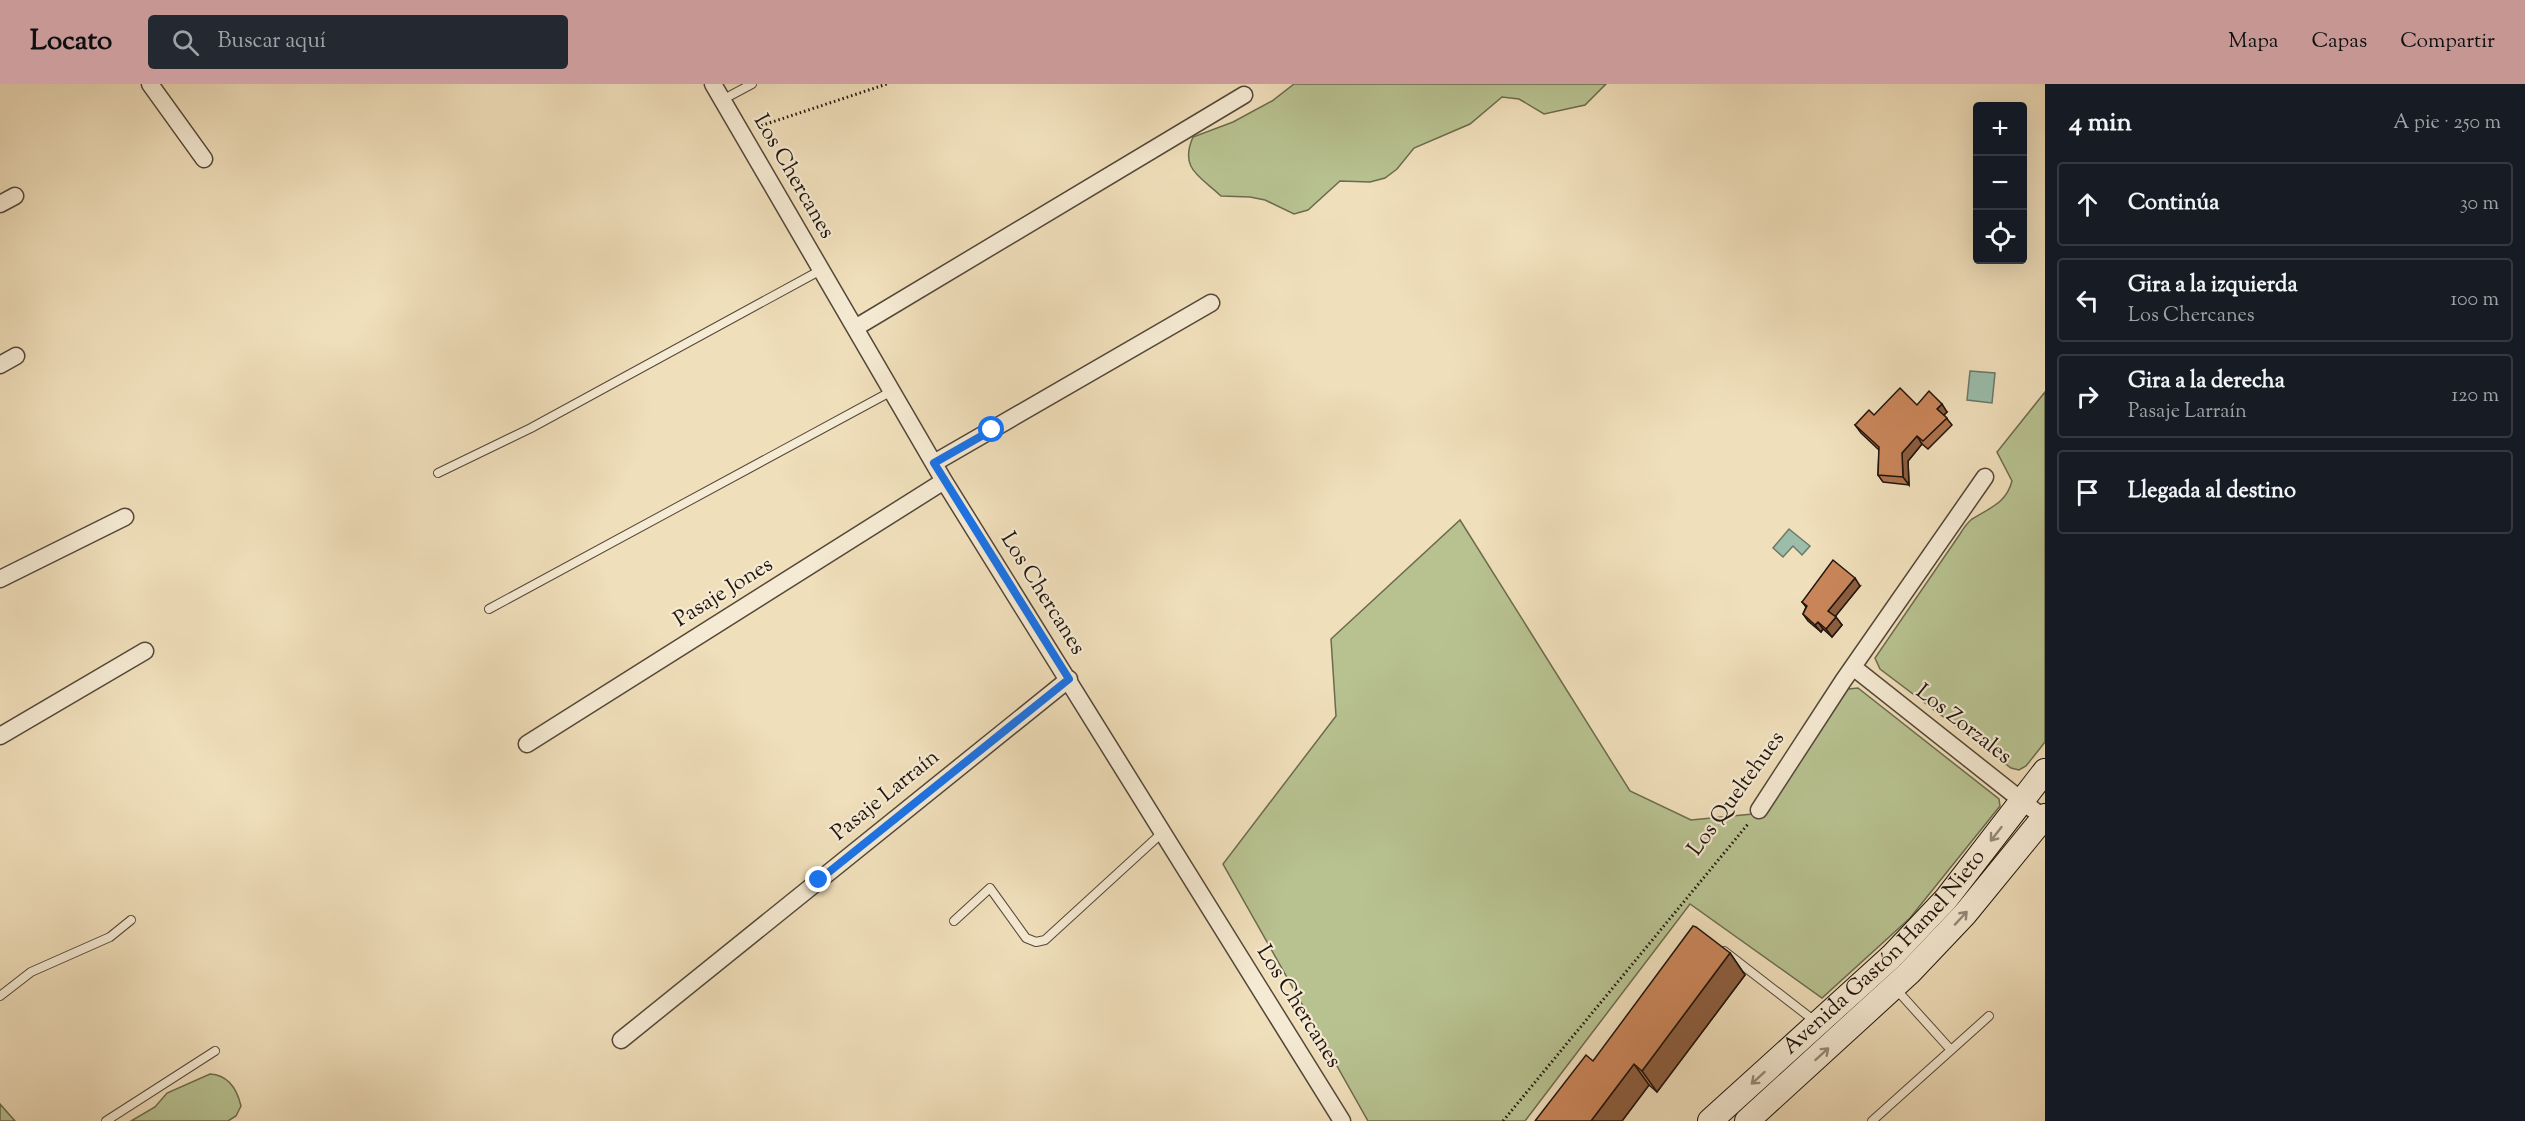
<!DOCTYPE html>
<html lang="es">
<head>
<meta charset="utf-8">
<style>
	:root { --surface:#171b24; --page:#242831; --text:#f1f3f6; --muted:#9ea1a6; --line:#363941; --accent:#c59692 }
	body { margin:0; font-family:"Sorts Mill Goudy",serif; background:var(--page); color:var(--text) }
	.controls { position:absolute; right:18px; top:18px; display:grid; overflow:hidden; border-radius:6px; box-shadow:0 6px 24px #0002 }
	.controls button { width:54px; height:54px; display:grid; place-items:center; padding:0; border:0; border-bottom:2px solid var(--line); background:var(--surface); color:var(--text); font:30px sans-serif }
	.stop { position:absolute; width:18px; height:18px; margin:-14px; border:4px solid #1a73e8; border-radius:50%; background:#fff }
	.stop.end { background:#1a73e8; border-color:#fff; box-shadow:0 2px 6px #0008 }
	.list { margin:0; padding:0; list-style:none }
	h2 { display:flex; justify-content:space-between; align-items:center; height:78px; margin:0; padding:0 24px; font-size:26px }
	h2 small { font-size:20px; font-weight:400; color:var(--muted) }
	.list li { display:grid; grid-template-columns:39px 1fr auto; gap:18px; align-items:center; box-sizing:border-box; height:84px; margin:0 12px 12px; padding:0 12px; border:2px solid var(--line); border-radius:6px }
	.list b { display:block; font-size:22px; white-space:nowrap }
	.list p { margin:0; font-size:20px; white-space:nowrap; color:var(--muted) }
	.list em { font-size:20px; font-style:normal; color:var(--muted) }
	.icon { flex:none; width:33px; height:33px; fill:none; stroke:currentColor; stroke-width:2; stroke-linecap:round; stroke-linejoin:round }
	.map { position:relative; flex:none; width:2045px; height:1037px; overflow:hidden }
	header { display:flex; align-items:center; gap:36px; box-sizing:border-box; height:84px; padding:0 30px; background:var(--accent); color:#111 }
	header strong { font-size:28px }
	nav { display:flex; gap:33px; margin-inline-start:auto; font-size:21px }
	.search { width:420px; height:54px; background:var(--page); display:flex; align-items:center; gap:15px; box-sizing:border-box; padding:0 21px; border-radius:6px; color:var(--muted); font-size:22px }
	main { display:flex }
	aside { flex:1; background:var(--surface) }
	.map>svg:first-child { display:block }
	.green { fill:#b8c291; stroke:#6c6b4e; stroke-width:1.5 }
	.water { fill:#9bbdaa; stroke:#6a796b; stroke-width:1.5 }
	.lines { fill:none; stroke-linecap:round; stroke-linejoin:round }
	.service-casing { stroke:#544738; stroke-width:10 }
	.minor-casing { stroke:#544738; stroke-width:19 }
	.secondary-casing { stroke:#20140c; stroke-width:26 }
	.path { stroke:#20140c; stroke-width:3; stroke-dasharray:1.5 3; stroke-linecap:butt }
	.service { stroke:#f5ead3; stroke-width:8 }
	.minor { stroke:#f5ead3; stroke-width:16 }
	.secondary { stroke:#f5ead3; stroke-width:24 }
	.wall { fill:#ae734d; stroke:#20140c; stroke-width:1.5 }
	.shaded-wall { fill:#8d5e3f; stroke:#20140c; stroke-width:1.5 }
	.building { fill:#ca865a; stroke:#20140c; stroke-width:1.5 }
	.oneway { stroke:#958a79 }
	.route { stroke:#1a73e8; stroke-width:8 }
	.labels { text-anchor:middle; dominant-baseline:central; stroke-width:4.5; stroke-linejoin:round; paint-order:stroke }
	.street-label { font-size:22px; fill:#20140c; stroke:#f5ead3 }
</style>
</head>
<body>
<header>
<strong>Locato</strong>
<div class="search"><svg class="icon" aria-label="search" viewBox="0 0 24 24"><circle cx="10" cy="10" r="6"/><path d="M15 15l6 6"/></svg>Buscar aquí</div>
<nav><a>Mapa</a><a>Capas</a><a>Compartir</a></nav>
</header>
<main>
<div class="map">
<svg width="2045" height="1037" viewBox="0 0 2045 1037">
	<rect width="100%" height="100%" fill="#f0dfbb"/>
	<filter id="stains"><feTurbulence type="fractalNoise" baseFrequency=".00333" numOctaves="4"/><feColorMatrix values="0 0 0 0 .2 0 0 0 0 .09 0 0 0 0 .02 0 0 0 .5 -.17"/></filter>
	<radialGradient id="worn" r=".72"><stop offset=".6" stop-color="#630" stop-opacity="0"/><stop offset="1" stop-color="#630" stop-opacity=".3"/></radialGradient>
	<path class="green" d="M1294,0H1606L1585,21L1544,30L1519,15L1502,13L1470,40L1414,64L1397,85L1385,94L1370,98L1340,97L1308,126L1294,130L1265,116L1250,113L1221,112C1200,92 1179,85 1193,53L1233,38L1272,17Z
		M2045,308V658L2026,682L2019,686L2011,684L1880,585L1875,574L1960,450C1963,445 1967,439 1972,435C1989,424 2006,420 2012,397L1997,368Z
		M1460,436L1630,707L1691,736L1763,729L1848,605L1858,604L1999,715L2000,722L1910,834L1822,914L1690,820L1525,1037H1368L1223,780L1336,632L1331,555Z
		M210,990C229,991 237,1005 241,1022L236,1032L228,1037H131L155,1023L167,1009Z
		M0,1020L15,1037H0Z"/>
	<path class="water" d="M1970,287L1995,289L1992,319L1967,316Z
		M1789,445L1810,462L1802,471L1793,462L1783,473L1773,464Z"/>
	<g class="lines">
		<g class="service-casing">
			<path id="service" d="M722,16L752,0
				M438,389L531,344L821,186
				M489,525L892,307
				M954,837L990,804L1026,854L1036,858L1045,856L1163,748
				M1724,867L1816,938
				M1895,904L1951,966
				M0,912L31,888L110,853L131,836
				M106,1037L215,967
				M1872,1037L1989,932"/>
		</g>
		<g class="minor-casing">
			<path id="minor" d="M150,0L204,75
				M713,0L944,397L1342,1037
				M0,120L15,112
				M855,244L1244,11
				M0,281L16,272
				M934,379L1211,219
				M0,495L125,433
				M1853,583L2045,735
				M0,652L145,567
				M527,660L944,397
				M1759,726L1843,597L1985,393
				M621,956L1069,595"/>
		</g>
		<g class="secondary-casing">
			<g id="secondary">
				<path id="s1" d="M1710,1037L1892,872L1946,815L2045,687"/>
				<path d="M1747,1037L1909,889L1965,830L2045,732"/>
			</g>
		</g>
		<path class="path" d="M757,43L887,0
			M1503,1037L1748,740"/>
		<use href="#service" class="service"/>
		<use href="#minor" class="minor"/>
		<use href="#secondary" class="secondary"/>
	</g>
	<path class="wall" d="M1917,321L1947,328L1944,331L1952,341L1928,365L1922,360L1908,377L1909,401L1883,398L1878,391L1879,366L1861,349L1855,341Z
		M1860,502L1835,532L1842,541L1832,553L1823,545L1821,548L1808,537L1803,530L1806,523L1802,518Z
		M1730,869L1745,891L1657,1008L1649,1001L1622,1037L1593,977Z"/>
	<path class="shaded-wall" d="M1942,320L1947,328L1943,332L1937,325Z
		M1917,352L1922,360L1908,377L1909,401L1903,393L1902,369Z
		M1855,494L1860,502L1834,534L1828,527Z
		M1836,533L1842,541L1832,553L1826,545Z
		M1818,538L1823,545L1821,548L1815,541Z
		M1730,869L1745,891L1657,1008L1642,987Z
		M1634,980L1649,1001L1622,1037H1591Z"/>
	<path class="building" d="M1900,304L1917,321L1929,307L1942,320L1937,325L1947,334L1923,357L1917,352L1902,369L1903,393L1878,391L1879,363L1855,341L1869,326L1874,331Z
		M1833,476L1855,494L1828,527L1836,533L1826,545L1818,538L1815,541L1803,530L1807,522L1802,518Z
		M1693,842L1696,843L1730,869L1642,987L1634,980L1591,1037H1535L1586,971L1593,977Z"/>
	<defs><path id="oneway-shaft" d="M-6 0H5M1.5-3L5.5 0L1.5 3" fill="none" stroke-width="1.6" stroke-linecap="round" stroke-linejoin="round" transform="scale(1.5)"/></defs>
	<g class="oneway">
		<use href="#oneway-shaft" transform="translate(1996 750) rotate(128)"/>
		<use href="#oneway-shaft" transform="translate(1961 834) rotate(-47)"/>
		<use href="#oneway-shaft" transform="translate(1822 970) rotate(-42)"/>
		<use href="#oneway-shaft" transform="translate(1758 994) rotate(138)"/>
	</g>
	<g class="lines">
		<path class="route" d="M819,796L1069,595L934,379L992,346"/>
	</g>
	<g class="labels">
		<g class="street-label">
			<text transform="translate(793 93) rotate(60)">Los Chercanes</text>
			<text transform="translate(724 509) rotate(-32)">Pasaje Jones</text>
			<text transform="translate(1042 510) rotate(58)">Los Chercanes</text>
			<text transform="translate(1963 641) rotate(38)">Los Zorzales</text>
			<text transform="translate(1737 710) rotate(-54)">Los Queltehues</text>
			<text transform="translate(886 712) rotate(-39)">Pasaje Larraín</text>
			<text stroke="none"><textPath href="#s1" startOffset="243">Avenida Gastón Hamel Nieto</textPath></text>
			<text transform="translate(1298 923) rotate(58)">Los Chercanes</text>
		</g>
	</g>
	<rect width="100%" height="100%" filter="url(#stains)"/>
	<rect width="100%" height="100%" fill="url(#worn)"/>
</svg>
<div class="controls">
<button>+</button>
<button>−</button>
<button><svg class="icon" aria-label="locate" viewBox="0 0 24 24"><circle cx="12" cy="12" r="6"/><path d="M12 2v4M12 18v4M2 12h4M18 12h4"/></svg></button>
</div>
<div class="stop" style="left:992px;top:346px"></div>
<div class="stop end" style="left:819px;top:796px"></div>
</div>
<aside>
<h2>4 min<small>A pie · 250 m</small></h2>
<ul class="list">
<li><svg class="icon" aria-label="ahead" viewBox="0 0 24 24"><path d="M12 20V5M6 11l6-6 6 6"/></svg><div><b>Continúa</b></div><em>30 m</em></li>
<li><svg class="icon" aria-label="left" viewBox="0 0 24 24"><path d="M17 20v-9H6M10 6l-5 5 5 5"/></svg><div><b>Gira a la izquierda</b><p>Los Chercanes</p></div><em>100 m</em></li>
<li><svg class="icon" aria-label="right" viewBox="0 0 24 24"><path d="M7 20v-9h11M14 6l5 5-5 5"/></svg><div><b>Gira a la derecha</b><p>Pasaje Larraín</p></div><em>120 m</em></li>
<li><svg class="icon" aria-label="arrive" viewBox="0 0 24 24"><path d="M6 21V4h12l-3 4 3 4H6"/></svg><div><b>Llegada al destino</b></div></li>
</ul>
</aside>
</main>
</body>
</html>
